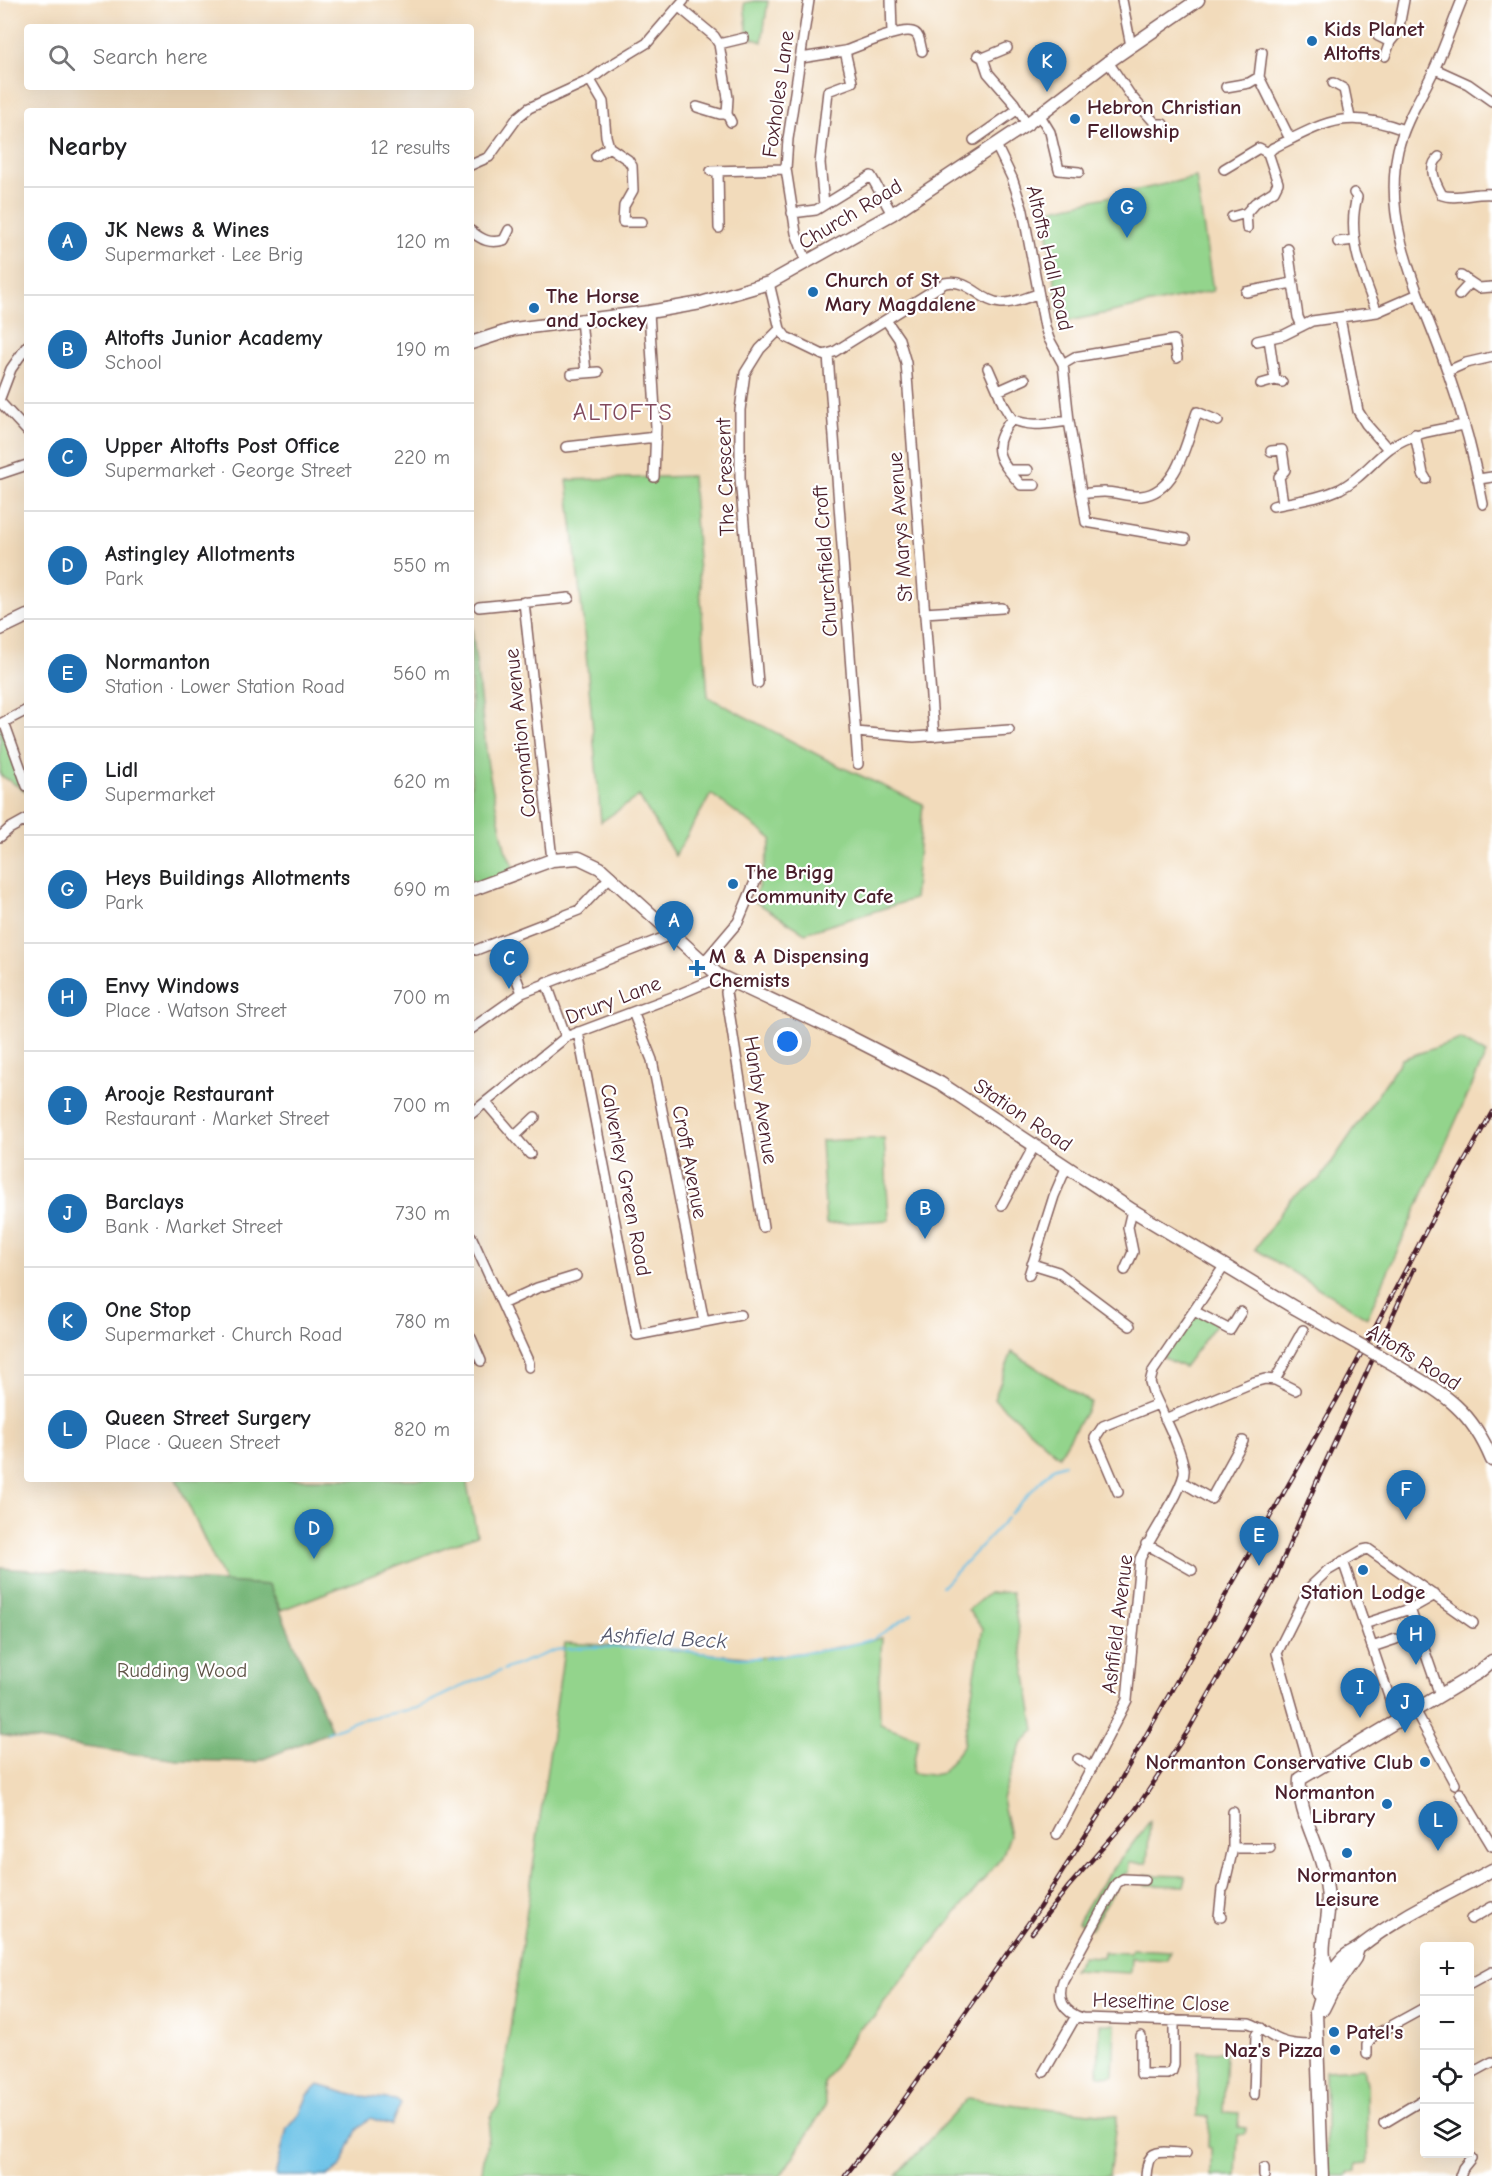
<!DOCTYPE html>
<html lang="en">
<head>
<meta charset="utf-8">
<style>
	:root { --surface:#fff; --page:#f2f2f2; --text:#202124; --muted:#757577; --line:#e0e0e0; --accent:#1f6fb2 }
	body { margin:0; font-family:"Comic Neue",sans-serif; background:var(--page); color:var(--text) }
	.controls { position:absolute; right:18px; bottom:18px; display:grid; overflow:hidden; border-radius:6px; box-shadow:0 6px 24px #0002 }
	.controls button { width:54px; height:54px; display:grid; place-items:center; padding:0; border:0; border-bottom:2px solid var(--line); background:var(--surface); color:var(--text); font:30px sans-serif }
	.you { position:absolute; left:788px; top:1042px; width:21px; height:21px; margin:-15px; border:4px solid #fff; border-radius:50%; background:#1a73e8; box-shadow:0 0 0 9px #1a73e833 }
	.badge { display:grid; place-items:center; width:39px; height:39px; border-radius:50%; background:var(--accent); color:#fff; font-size:20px; font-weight:700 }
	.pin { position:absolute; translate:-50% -50px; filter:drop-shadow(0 2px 3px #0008) }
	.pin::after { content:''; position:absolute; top:32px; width:21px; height:18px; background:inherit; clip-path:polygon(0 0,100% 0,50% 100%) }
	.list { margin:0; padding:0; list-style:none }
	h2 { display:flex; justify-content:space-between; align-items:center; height:78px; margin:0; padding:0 24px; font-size:26px }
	h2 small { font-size:20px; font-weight:400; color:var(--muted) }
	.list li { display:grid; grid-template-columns:39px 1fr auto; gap:18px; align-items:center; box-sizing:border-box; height:108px; padding:0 24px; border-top:2px solid var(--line) }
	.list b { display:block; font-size:22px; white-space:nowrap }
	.list p { margin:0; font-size:20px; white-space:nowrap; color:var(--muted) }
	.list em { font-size:20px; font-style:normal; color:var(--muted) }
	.icon { flex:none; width:33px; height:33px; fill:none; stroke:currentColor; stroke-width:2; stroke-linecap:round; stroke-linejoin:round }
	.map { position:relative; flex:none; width:1492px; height:2176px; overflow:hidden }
	.search { position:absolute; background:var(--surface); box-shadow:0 6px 24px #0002; left:24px; top:24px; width:450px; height:66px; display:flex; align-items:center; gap:15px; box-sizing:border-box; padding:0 21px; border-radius:6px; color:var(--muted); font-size:22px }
	.panel { position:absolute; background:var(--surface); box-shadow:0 6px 24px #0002; left:24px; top:108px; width:450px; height:1374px; border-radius:6px }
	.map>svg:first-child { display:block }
	.green { fill:#93d48c; stroke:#6e7a5c; stroke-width:1.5 }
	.forest { fill:#76b678; stroke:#606a52; stroke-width:1.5 }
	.water { fill:#69c1e7; stroke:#5a7089; stroke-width:1.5 }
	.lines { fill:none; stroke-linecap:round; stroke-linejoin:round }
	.stream { stroke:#69c1e7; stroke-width:2 }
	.minor-casing { stroke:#85615d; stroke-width:12 }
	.tertiary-casing { stroke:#85615d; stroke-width:15 }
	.minor { stroke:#fff; stroke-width:9 }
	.tertiary { stroke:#fff; stroke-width:12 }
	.rail-casing { stroke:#4a1f2b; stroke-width:4.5 }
	.rail { stroke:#fff; stroke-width:2; stroke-dasharray:7; stroke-linecap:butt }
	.tertiary-bridge-casing { stroke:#85615d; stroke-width:15; stroke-linecap:butt }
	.tertiary-bridge { stroke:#fff; stroke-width:12 }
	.poi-dot { fill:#1f6fb2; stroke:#fff; stroke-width:2 }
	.labels { text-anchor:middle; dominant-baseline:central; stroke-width:4.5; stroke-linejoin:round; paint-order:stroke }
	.poi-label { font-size:21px; font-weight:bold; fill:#4a1f2b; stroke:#fff; text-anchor:start }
	.street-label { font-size:21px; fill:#4a1f2b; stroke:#fff }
	.park-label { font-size:21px; fill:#605548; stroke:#fff }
	.water-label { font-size:22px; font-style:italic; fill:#55586d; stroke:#fff }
	.quarter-label { font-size:24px; letter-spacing:1.5px; fill:#81495d; stroke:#fff }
</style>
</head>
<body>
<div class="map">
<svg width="1492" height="2176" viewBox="0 0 1492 2176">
	<rect width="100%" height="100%" fill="#fff"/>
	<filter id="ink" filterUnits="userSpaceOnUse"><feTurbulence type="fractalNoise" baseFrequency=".0167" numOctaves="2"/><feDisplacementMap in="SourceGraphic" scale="12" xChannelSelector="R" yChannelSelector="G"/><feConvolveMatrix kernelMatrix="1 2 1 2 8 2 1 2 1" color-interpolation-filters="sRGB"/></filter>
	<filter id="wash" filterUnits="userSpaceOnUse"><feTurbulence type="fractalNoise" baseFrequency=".008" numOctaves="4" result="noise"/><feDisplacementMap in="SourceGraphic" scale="24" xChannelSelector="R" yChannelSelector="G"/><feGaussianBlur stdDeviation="1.35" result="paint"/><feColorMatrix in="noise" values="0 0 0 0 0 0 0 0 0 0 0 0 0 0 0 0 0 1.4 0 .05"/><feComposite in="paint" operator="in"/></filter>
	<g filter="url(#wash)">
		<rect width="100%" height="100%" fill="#f2dbbb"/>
		<path class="green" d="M754,1H768L762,42L748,37L744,3Z
			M1196,177L1213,291L1059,323L1053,264L1044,211Z
			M692,476L708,697L837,765L923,804L914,899L805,933L754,901L772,839L711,794L675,856L639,796L601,822L583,620L567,480Z
			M471,620L488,767L505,849L516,872L471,890Z
			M0,724L27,786V792L0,775Z
			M1461,1039L1486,1054L1367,1318L1255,1249L1291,1198L1321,1178L1402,1059Z
			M884,1138L889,1220L826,1224L821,1141Z
			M1194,1311L1217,1323L1184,1367L1162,1357Z
			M1012,1352L1091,1403L1059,1456L994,1399Z
			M176,1479H466L477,1535L281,1610L269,1585L225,1583Z
			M1012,1592L1035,1730L1021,1745L1002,1799L1010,1835L1002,1857L884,2002L874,2018L860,2027L824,2082L825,2107L782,2174L780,2176H481L492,2113L499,2106L565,1643L640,1647L757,1658L823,1650L882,1638L879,1680L880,1724L918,1738L912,1773L932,1775L942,1773L963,1746L983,1628L968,1610L989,1593Z
			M1150,1821L1147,1863H1129L1128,1873L1124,1874L1091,1929L1078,1922L1097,1890Z
			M1146,1875L1185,1876V1886L1145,1885Z
			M1132,1949L1170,1951L1167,1960L1131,1958L1130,1973L1073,1970L1082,1956L1102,1957L1103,1952L1131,1953Z
			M1100,2024H1115L1113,2076L1098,2075Z
			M1199,2051L1226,2052L1223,2112L1239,2113L1238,2127L1246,2128L1245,2134L1238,2135L1236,2176H1211V2148L1208,2147L1209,2117L1197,2116Z
			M1364,2068L1367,2085L1368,2163L1356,2164V2171L1348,2173L1347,2176H1327L1325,2070Z
			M968,2098L1017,2105L1117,2116L1109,2176H896Z"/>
		<path class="forest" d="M0,1568L269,1585L332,1731L256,1762L178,1760L0,1735Z"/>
		<path class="water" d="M318,2085L353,2095L396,2100L401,2104L391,2125L370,2118L357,2130L340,2168L327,2176H275L287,2128L300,2113L308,2095Z"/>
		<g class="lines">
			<path class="stream" d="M1010,1514L1053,1468L1064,1464
				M942,1587L1007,1518
				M567,1649L593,1647L673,1649L738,1658H759
				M765,1658L839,1648L873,1639L912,1614
				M503,1670L556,1650L564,1649
				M327,1733L358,1720L417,1708L458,1688L500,1671"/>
		</g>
	</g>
	<g filter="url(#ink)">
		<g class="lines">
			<g class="minor-casing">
				<path id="minor" d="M891,0L892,34
					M1122,0L1131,46
					M1462,0C1452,24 1444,49 1433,72C1421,97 1404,123 1398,150C1381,229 1424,301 1448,373C1463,415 1475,460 1483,504
					M679,7L714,36L719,44L728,98L727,114L731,122
					M1378,36L1390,42
					M719,44L744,38
					M845,51C857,47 905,25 915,33C920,36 920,45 922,51
					M978,55L983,58L988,73L1014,103L1027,124
					M1385,56L1390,42L1398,32L1404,0
					M801,58L845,51L852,82L828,91L820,163L824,205
					M983,58L1007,48
					M1108,62L1131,96L1156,124H1163
					M1435,69L1468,84L1492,101
					M1259,77L1262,52
					M590,80L603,102L606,136L609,147L628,160L632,166L633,190L624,206L623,222H642
					M1333,83L1344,89L1350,118
					M1226,87L1249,83L1259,77L1290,139
					M697,107L720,114H727
					M1039,114L1050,132L1059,170L1079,172
					M974,140L1018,109
					M996,145L1012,178L1023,211L1045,327L1049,339L1063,364L1069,421L1086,522L1185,539
					M596,156L609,147
					M1439,157C1427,167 1435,182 1442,195C1455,200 1476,192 1492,194
					M471,165L489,157L518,117L529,108L590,80L606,68L647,43L684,0
					M1224,169L1259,148L1268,153
					M711,171L786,169
					M718,171L719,228
					M1354,193L1357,197C1346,236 1363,276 1377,312
					M792,213L816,210L871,176L892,214
					M1246,213L1247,228
					M1232,217L1246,213L1255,203L1274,191L1278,183L1268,153L1273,148C1326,122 1345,108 1404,130
					M471,231C482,240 490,244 504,240L509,230
					M1338,242L1354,240
					M1288,249L1298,317L1302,326
					M807,263L796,233L786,169L788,139L809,0
					M1461,276L1479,288L1492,287
					M769,283L780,329L786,337L823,355L834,352L945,283C970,278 980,302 1001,303C1013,304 1027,297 1038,294
					M1246,292L1292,283
					M1459,295L1470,283
					M649,312L656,427L654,477
					M1340,318L1358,411L1366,424L1388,449
					M581,319L586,373
					M886,320L899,339L906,363L934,736
					M1269,339L1275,380L1282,382
					M1257,341L1284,335L1312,321L1377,312L1418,294
					M828,355L858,764
					M1063,364L1075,357L1174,340L1177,358
					M988,368L998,391
					M1448,371L1466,363L1492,357
					M572,374L598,372
					M1261,384L1275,380
					M0,398L11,369L27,346
					M0,402L27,431
					M1012,419L1003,404L998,391L1025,379
					M1415,434L1423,474L1426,479
					M566,447L656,437
					M1271,451L1282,450L1285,470L1279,477L1283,503
					M1008,470H1028
					M0,474L27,465
					M1479,479L1492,477
					M1035,485H1021C999,460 988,448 1012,419C1030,428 1050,423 1069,421
					M1081,494C1088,493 1096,492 1104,492C1116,492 1129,497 1141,496C1178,492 1186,442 1197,412L1218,421
					M1273,506C1296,501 1318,499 1340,489C1360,479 1373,461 1390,448C1412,432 1438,430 1464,425
					M524,602L552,860
					M479,607L569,598
					M924,613L1002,608
					M758,683L740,478V410L745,373L760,349L780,329
					M4,722L27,786
					M0,724L27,710
					M856,732L914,737L1009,730
					M0,837L9,829L27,819
					M502,940L522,993
					M476,950L579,910L611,876
					M704,962L738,922L757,877
					M546,982L566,1037
					M733,982L726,992L763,1227
					M633,1012L652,1060L704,1322
					M471,1029L522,993L673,934
					M578,1032L637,1335L740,1315
					M486,1103L530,1154
					M471,1114L566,1037L675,996L712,980L718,975
					M515,1136L535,1117
					M1002,1205L1034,1146
					M471,1236L529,1363V1367
					M1032,1264L1058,1272L1130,1326
					M1125,1270L1133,1252L1128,1227L1132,1210
					M1029,1275L1054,1196L1066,1168
					M502,1304L537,1288L576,1276
					M1194,1311L1230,1330L1241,1312
					M471,1338L481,1361
					M1275,1380L1295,1390
					M1165,1419L1254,1382L1265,1379L1275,1380L1303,1330
					M1182,1482L1211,1499L1243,1441
					M1118,1492L1095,1438L1103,1426L1158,1404
					M1146,1544L1192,1570
					M1343,1561L1397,1720
					M1410,1609L1440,1695
					M1364,1624L1410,1609L1435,1595
					M1372,1647L1396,1639
					M1415,1710L1455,1784
					M1078,1759L1092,1768
					M1311,1772L1277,1653L1310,1587L1327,1571L1363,1550L1368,1549L1473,1623
					M1460,1793L1492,1846
					M1057,1834L1127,1700L1140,1559C1148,1540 1187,1485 1184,1469C1181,1447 1162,1413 1153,1392L1150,1382L1153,1371L1225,1265
					M1233,1848H1270
					M1145,1880L1123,1879L1117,1883L1063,1981C1056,2000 1064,2012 1082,2018L1249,2023C1258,2026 1263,2030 1270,2035C1285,2045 1300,2045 1317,2045
					M1221,1917H1219L1222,1889L1224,1887L1233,1848V1812
					M1471,1919L1492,1907
					M1470,1984L1492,1972
					M1141,2036V2074H1167L1172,2071L1174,2064V2020
					M1367,2054V2045L1373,2036L1424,2008
					M1044,2072L1076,2016
					M1470,2074L1492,2062
					M1254,2095L1256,2035L1261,2028
					M1384,2123L1424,2099
					M1146,2176C1148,2145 1160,2153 1186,2153
					M1264,2176V2168
					M1460,2176L1463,2168L1471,2158"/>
			</g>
			<g class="tertiary-casing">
				<path id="tertiary" d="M471,343L514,329L649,312L701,303L769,283L892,214L1027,124L1108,62L1198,0
					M0,629L27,616
					M471,890L552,860L579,858L600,868L718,975L844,1034L940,1083L1132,1210L1295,1308
					M1395,1365C1442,1393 1470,1407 1492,1460
					M1337,1982C1332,1974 1325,1966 1324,1957C1322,1945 1326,1931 1327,1920C1329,1908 1328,1894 1326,1882C1322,1847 1297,1815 1300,1779L1479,1672L1492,1661
					M1317,1994L1319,1973L1323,1956
					M1323,2009L1331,1993L1355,1958L1358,1948
					M1322,2176L1316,2012C1321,1991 1328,1974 1342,1959C1348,1952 1355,1951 1361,1946C1399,1916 1449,1894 1492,1870"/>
			</g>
			<use href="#minor" class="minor"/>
			<use href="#tertiary" class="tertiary"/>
			<g class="rail-casing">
				<path id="rail" d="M1032,1933L1069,1886L1134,1812L1188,1731L1275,1578L1316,1483L1414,1269
					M845,2176L893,2115L1039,1908L1116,1788L1341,1392L1436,1212L1492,1112"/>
			</g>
			<use href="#rail" class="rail"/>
			<g class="tertiary-bridge-casing">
				<path id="tertiary-bridge" d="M1295,1308L1395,1365"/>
			</g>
			<use href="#tertiary-bridge" class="tertiary-bridge"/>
		</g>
	</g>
	<g class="poi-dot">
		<circle cx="1312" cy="41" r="6"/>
		<circle cx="1075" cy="119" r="6"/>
		<circle cx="813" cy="292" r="6"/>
		<circle cx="534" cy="308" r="6"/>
		<circle cx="733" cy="884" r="6"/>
		<path d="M694 959h6v6h6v6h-6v6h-6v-6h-6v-6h6z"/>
		<circle cx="1363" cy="1570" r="6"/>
		<circle cx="1425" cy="1762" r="6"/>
		<circle cx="1387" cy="1804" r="6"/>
		<circle cx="1347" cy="1853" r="6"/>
		<circle cx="1334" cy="2032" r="6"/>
		<circle cx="1335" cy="2050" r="6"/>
	</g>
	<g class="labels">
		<g class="poi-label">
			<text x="1324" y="29">Kids Planet<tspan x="1324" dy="24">Altofts</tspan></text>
			<text x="1087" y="107">Hebron Christian<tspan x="1087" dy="24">Fellowship</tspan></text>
			<text x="825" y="280">Church of St<tspan x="825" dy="24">Mary Magdalene</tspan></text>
			<text x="546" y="296">The Horse<tspan x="546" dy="24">and Jockey</tspan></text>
			<text x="745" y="872">The Brigg<tspan x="745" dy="24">Community Cafe</tspan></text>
			<text x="709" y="956">M &amp; A Dispensing<tspan x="709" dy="24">Chemists</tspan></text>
			<text x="1363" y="1592" text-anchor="middle">Station Lodge</text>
			<text x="1413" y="1762" text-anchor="end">Normanton Conservative Club</text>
			<text x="1375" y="1792" text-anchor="end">Normanton<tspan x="1375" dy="24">Library</tspan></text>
			<text x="1347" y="1875" text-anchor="middle">Normanton<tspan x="1347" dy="24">Leisure</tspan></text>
			<text x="1346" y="2032">Patel's</text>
			<text x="1323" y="2050" text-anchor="end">Naz's Pizza</text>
		</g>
		<g class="street-label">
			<text transform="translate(778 94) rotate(-82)">Foxholes Lane</text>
			<text transform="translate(850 214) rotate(-31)">Church Road</text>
			<text transform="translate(1050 258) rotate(77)">Altofts Hall Road</text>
			<text transform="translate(725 477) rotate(-92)">The Crescent</text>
			<text transform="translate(900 527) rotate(-94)">St Marys Avenue</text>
			<text transform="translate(825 561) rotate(-94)">Churchfield Croft</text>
			<text transform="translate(520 733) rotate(-96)">Coronation Avenue</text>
			<text transform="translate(613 1000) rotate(-21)">Drury Lane</text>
			<text transform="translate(761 1100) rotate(81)">Hanby Avenue</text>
			<text transform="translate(1023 1115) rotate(34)">Station Road</text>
			<text transform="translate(690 1162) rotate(79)">Croft Avenue</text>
			<text transform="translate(626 1180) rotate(79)">Calverley Green Road</text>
			<text transform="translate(1414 1357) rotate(32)">Altofts Road</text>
			<text transform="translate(1117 1624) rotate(-83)">Ashfield Avenue</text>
			<text transform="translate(1161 2002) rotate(2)">Heseltine Close</text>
		</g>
		<g class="park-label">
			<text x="182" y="1670">Rudding Wood</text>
		</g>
		<g class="water-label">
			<text transform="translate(664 1638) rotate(3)">Ashfield Beck</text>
		</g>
		<g class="quarter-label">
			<text x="623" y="412">ALTOFTS</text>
		</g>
	</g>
</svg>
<div class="controls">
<button>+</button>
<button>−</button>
<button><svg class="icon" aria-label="locate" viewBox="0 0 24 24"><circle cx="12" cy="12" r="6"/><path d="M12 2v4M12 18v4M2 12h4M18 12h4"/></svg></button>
<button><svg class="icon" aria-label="layers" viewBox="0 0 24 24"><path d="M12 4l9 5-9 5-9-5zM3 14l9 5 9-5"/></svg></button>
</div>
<div class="you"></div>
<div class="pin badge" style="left:674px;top:951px">A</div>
<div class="pin badge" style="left:925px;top:1239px">B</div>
<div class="pin badge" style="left:509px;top:989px">C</div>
<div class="pin badge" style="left:314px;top:1559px">D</div>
<div class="pin badge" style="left:1259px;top:1566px">E</div>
<div class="pin badge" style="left:1406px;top:1520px">F</div>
<div class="pin badge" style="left:1127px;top:238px">G</div>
<div class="pin badge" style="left:1416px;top:1665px">H</div>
<div class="pin badge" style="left:1360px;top:1718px">I</div>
<div class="pin badge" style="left:1405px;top:1733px">J</div>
<div class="pin badge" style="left:1047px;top:92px">K</div>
<div class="pin badge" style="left:1438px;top:1851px">L</div>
<div class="search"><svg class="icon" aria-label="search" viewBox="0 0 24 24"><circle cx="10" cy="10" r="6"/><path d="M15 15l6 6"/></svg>Search here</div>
<section class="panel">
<h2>Nearby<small>12 results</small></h2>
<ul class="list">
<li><span class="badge">A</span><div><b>JK News &amp; Wines</b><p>Supermarket · Lee Brig</p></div><em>120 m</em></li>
<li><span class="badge">B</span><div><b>Altofts Junior Academy</b><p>School</p></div><em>190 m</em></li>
<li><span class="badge">C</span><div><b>Upper Altofts Post Office</b><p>Supermarket · George Street</p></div><em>220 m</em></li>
<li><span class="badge">D</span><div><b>Astingley Allotments</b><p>Park</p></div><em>550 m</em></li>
<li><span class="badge">E</span><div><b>Normanton</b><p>Station · Lower Station Road</p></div><em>560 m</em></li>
<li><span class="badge">F</span><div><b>Lidl</b><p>Supermarket</p></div><em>620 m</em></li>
<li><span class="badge">G</span><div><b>Heys Buildings Allotments</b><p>Park</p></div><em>690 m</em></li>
<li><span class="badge">H</span><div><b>Envy Windows</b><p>Place · Watson Street</p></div><em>700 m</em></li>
<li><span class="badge">I</span><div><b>Arooje Restaurant</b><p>Restaurant · Market Street</p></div><em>700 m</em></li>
<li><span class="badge">J</span><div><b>Barclays</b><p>Bank · Market Street</p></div><em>730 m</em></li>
<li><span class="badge">K</span><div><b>One Stop</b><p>Supermarket · Church Road</p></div><em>780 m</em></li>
<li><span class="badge">L</span><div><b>Queen Street Surgery</b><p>Place · Queen Street</p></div><em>820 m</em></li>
</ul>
</section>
</div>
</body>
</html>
